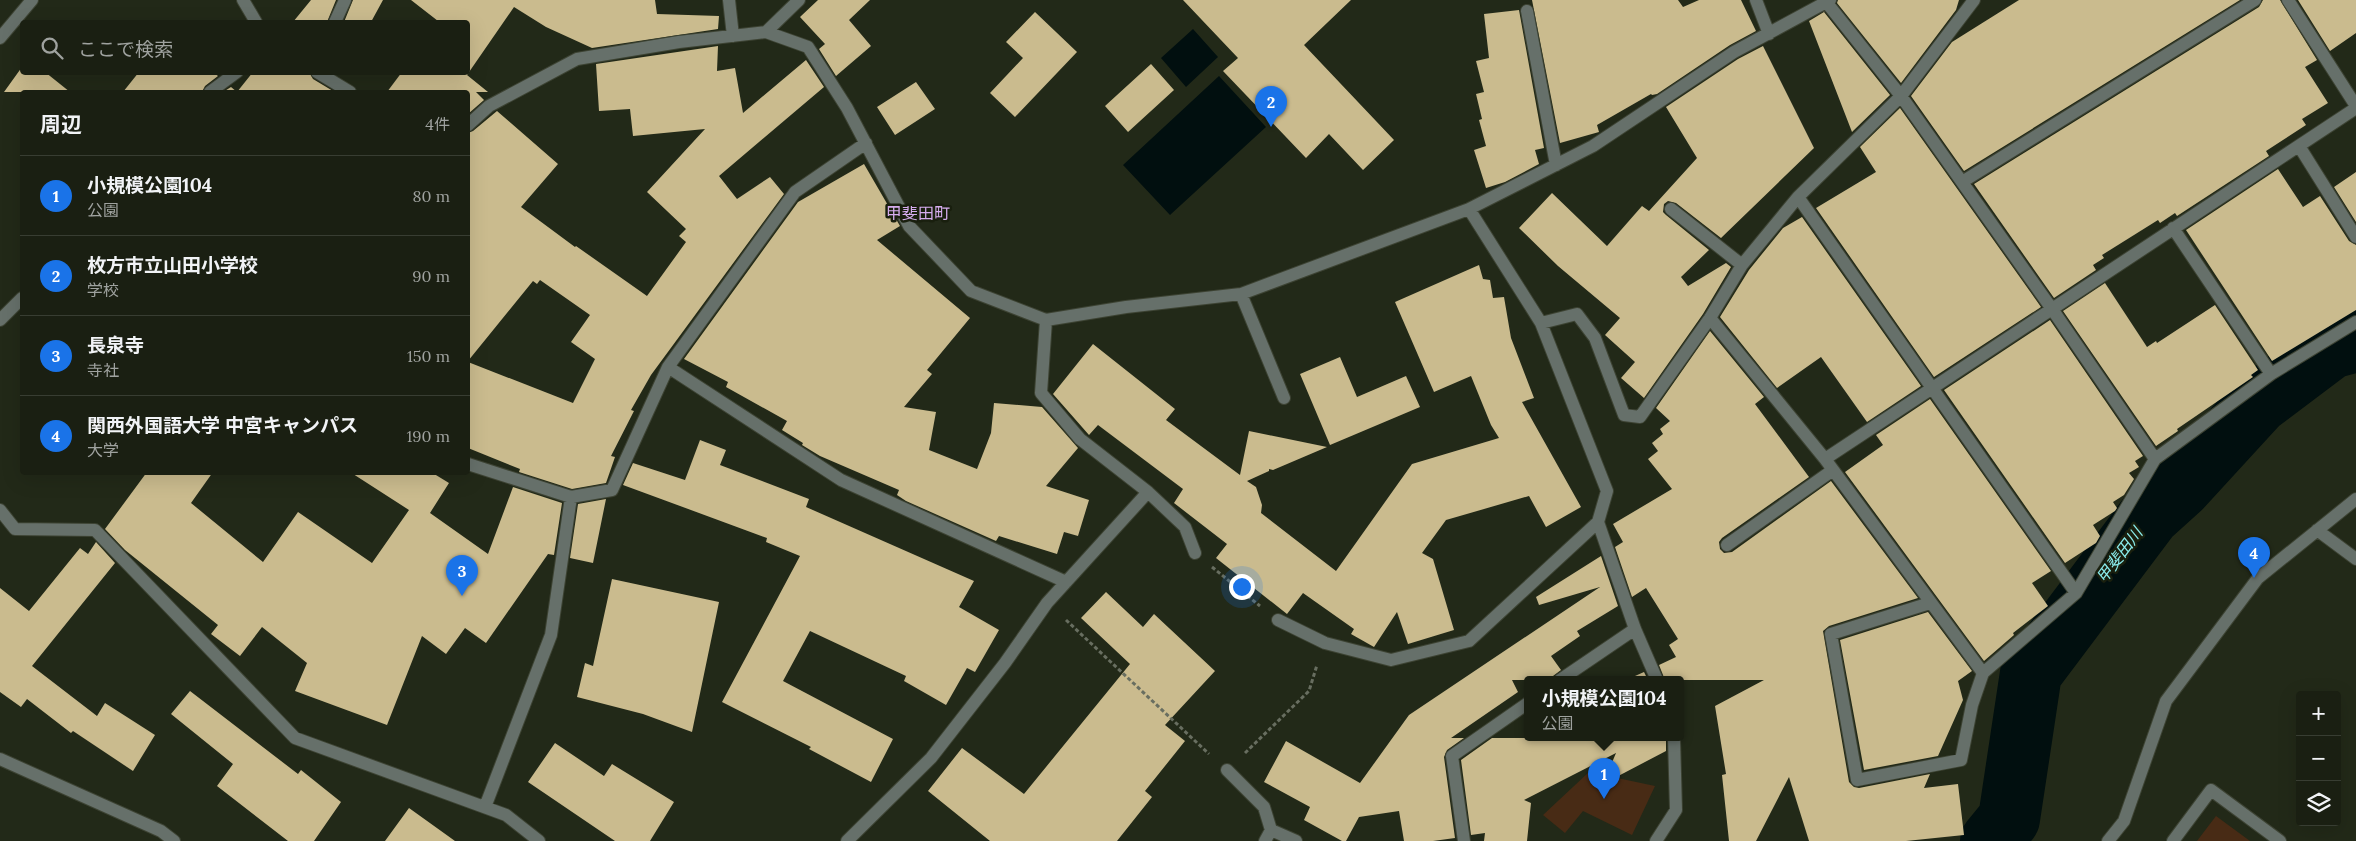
<!DOCTYPE html>
<html lang="ja">
<head>
<meta charset="utf-8">
<style>
	:root { --surface:#1a1f12; --page:#272c20; --text:#f1f3f6; --muted:#9fa29f; --line:#383d32; --accent:#1a73e8 }
	body { margin:0; font-family:Lora,"Noto Sans JP",serif; background:var(--page); color:var(--text) }
	.controls { position:absolute; right:15px; bottom:15px; display:grid; overflow:hidden; border-radius:5px; box-shadow:0 5px 20px #0002 }
	.controls button { width:45px; height:45px; display:grid; place-items:center; padding:0; border:0; border-bottom:1px solid var(--line); background:var(--surface); color:var(--text); font:25px sans-serif }
	.you { position:absolute; left:1241px; top:586px; width:18px; height:18px; margin:-12px; border:4px solid #fff; border-radius:50%; background:#1a73e8; box-shadow:0 0 0 8px #1a73e833 }
	.badge { display:grid; place-items:center; width:32px; height:32px; border-radius:50%; background:var(--accent); color:#fff; font-size:16px; font-weight:700 }
	.pin { position:absolute; translate:-50% -41px; filter:drop-shadow(0 1px 2px #0008) }
	.pin::after { content:''; position:absolute; top:26px; width:18px; height:15px; background:inherit; clip-path:polygon(0 0,100% 0,50% 100%) }
	.popup { position:absolute; left:1524px; top:676px; width:160px; height:65px; box-sizing:border-box; display:grid; place-content:center; border-radius:5px; background:var(--surface); filter:drop-shadow(0 1px 4px #0005); font-size:16px; white-space:nowrap; color:var(--muted) }
	.popup b { font-size:19px; color:var(--text) }
	.popup::after { content:''; position:absolute; left:50%; top:100%; margin-left:-10px; border:10px solid transparent; border-top-color:var(--surface) }
	.list { margin:0; padding:0; list-style:none }
	h2 { display:flex; justify-content:space-between; align-items:center; height:65px; margin:0; padding:0 20px; font-size:21px }
	h2 small { font-size:16px; font-weight:400; color:var(--muted) }
	.list li { display:grid; grid-template-columns:32px 1fr auto; gap:15px; align-items:center; box-sizing:border-box; height:80px; padding:0 20px; border-top:1px solid var(--line) }
	.list b { display:block; font-size:19px; white-space:nowrap }
	.list p { margin:0; font-size:16px; white-space:nowrap; color:var(--muted) }
	.list em { font-size:16px; font-style:normal; color:var(--muted) }
	.icon { flex:none; width:28px; height:28px; fill:none; stroke:currentColor; stroke-width:2; stroke-linecap:round; stroke-linejoin:round }
	.map { position:relative; flex:none; width:2356px; height:841px; overflow:hidden }
	.search { position:absolute; background:var(--surface); box-shadow:0 5px 20px #0002; left:20px; top:20px; width:450px; height:55px; display:flex; align-items:center; gap:12px; box-sizing:border-box; padding:0 18px; border-radius:5px; color:var(--muted); font-size:19px }
	.panel { position:absolute; background:var(--surface); box-shadow:0 5px 20px #0002; left:20px; top:90px; width:450px; height:385px; border-radius:5px }
	.map>svg:first-child { display:block }
	.green { fill:#482b15 }
	.water { fill:#010f0f }
	.lines { fill:none; stroke-linecap:round; stroke-linejoin:round }
	.river { stroke:#010f0f; stroke-width:62 }
	.building { fill:#cabb8e }
	.minor-casing { stroke:#3d4333; stroke-width:14 }
	.path { stroke:#686e60; stroke-width:3; stroke-dasharray:4 2.5; stroke-linecap:butt }
	.minor { stroke:#66706a; stroke-width:12 }
	.labels { text-anchor:middle; dominant-baseline:central; stroke-width:5; stroke-linejoin:round; paint-order:stroke }
	.neighbourhood-label { font-size:16px; fill:#d5aced; stroke:#191f0e }
	.water-label { font-size:16px; font-style:italic; fill:#8beded; stroke:#191f0e }
</style>
</head>
<body>
<div class="map">
<svg width="2356" height="841" viewBox="0 0 2356 841">
	<rect width="100%" height="100%" fill="#222918"/>
	<path class="green" d="M1589,772L1655,786L1632,835L1583,811L1565,833L1543,815Z
		M2216,816L2250,841H2197Z"/>
	<path class="water" d="M1193,29L1218,57L1186,87L1161,58Z
		M1219,76L1266,127L1170,215L1123,165Z"/>
	<g class="lines">
		<path class="river" d="M1991,841L2009,819L2031,673L2149,516L2180,488L2258,403L2331,348L2356,341"/>
	</g>
	<path class="building" d="M311,0H336L327,22H293Z
		M353,0H383L371,22H344Z
		M411,0H655L657,14L719,16L718,29L592,48L546,27L514,7L467,75L488,92H476L484,100L468,114V92H387L402,72H468V22H437L438,21Z
		M818,0H870L849,20L871,46L836,76L819,49L825,44L800,17Z
		M1183,0H1351L1304,45L1394,140L1363,170L1329,134L1306,158L1223,71L1238,58Z
		M1532,0H1678L1683,7L1699,0H1741L1756,31L1730,45L1657,94L1652,95L1651,94L1597,125L1599,132L1560,143Z
		M1838,0H1959L1956,10L1901,83L1837,3Z
		M2019,0H2240L1964,171L1911,96L1952,42Z
		M2263,0H2280L2317,60L2305,67L2328,103L2302,119L2306,125L2266,151L2269,156L2177,216L2175,213L2160,223L2158,220L2102,255L2104,258L2093,265L2096,270L2054,298L1974,184L2259,7Z
		M2298,0H2356V33L2330,51Z
		M1519,10L1544,148L1535,150L1539,164L1505,182L1486,188L1474,150L1486,146L1479,120L1482,119L1476,94L1484,92L1476,61L1489,58L1484,14Z
		M1035,12L1077,52L1015,117L990,93L1023,58L1006,42Z
		M1824,12L1890,95L1852,132L1809,21Z
		M718,46L717,71L735,68L743,113L806,60L824,87L719,176L737,199L770,177L784,194L651,375L631,410L634,411L611,456L615,457L606,483L572,489L519,472L520,469L468,448V362L573,403L595,359L571,342L590,315L540,280L537,284L533,281L468,361V133L473,131L497,111L558,164L521,207L575,247L576,246L647,296L686,242L679,236L686,229L647,192L705,129L633,136L630,109L599,111L596,64Z
		M1763,46L1814,148L1721,238L1676,203L1668,201L1664,204L1663,212L1666,215L1709,250L1681,277L1688,286L1726,263L1731,267L1703,314L1644,398L1621,378L1635,362L1605,335L1620,318L1558,266L1519,228L1552,193L1607,246L1642,206L1649,211L1697,158L1666,107L1738,59Z
		M1151,64L1174,90L1128,132L1105,106Z
		M22,67V72H45L70,92H4Z
		M139,72H213L218,76L205,86L202,92H123Z
		M253,72H309L313,79L333,91L223,92L231,87L237,92Z
		M916,82L935,109L895,135L877,107Z
		M1900,108L2041,307L1934,377L1816,208L1876,172L1860,147Z
		M864,164L900,226L877,240L970,318L927,370L932,374L904,407L936,412L929,450L977,469L991,433L994,403L1042,407L1078,448L1046,486L1089,500L1078,536L1064,532L1057,554L999,536L996,541L906,501L897,495L899,490L820,456L802,445L803,443L782,430L787,421L726,387L728,382L684,359L798,202Z
		M2278,169L2303,207L2320,196L2349,241L2356,245V310L2272,361L2186,230Z
		M2356,172V222L2334,187Z
		M1802,217L1921,386L1867,422L1821,357L1777,388L1720,317L1749,270L1783,228Z
		M1479,265L1483,279L1490,280L1493,298L1504,297L1511,338L1534,398L1522,402L1581,507L1546,527L1529,496L1446,520L1422,553L1433,559L1454,630L1408,644L1397,612L1374,647L1351,634L1354,629L1303,593L1287,614L1216,558L1227,544L1174,503L1183,489L1098,425L1089,435L1053,394L1093,344L1175,409L1166,420L1240,475L1249,431L1327,447L1273,470L1269,469V471L1247,481L1256,487L1262,505L1261,513L1336,571L1412,464L1499,438L1491,425L1471,376L1434,392L1395,302Z
		M2105,283L2147,347L2156,341L2157,343L2215,305L2258,370L2251,375L2253,377L2177,429L2178,431L2156,446L2063,311Z
		M2050,320L2143,456L2135,461L2139,467L2129,473L2134,479L2124,495L2113,502L2117,508L2115,511L2093,525L2100,536L2096,543L2065,563L1944,390Z
		M1710,331L1764,397L1755,404L1809,477L1722,538L1719,542L1720,549L1724,553L1732,552L1831,481L1918,598L1829,626L1823,631L1849,782L1854,787L1859,788L1930,774L1924,788L1958,784L1964,835L1906,841H1809L1789,777L1756,841H1729L1722,775L1726,774L1715,706L1764,680H1665L1659,665L1676,657L1669,645L1678,639L1646,588L1632,597L1615,547L1623,542L1613,524L1672,489L1648,459L1658,451L1652,443L1663,434L1660,429L1670,421L1656,408Z
		M1340,357L1357,397L1406,376L1420,407L1330,445L1300,374Z
		M1930,399L2051,571L2032,583L2048,606L2013,633L2014,635L1984,661L1845,472L1883,445L1876,435Z
		M700,440L726,450L720,465L809,499L806,507L974,581L959,607L999,630L975,672L967,668L946,705L904,681L906,676L810,631L783,681L893,739L871,782L809,749L811,747L722,702L800,556L766,542L767,538L623,485L633,463L685,480Z
		M147,472H213L191,503L263,562L298,512L372,563L409,510L350,472H431L449,483L430,513L488,554L513,487L562,503L554,555L548,554L486,643L465,628L446,654L422,636L387,725L295,691L307,663L262,627L240,656L211,634L218,625L125,550L105,529Z
		M606,499L593,563L570,558L578,504Z
		M96,542L115,563L32,666L97,716L105,703L155,735L133,771L73,731L71,733L27,699L21,707L0,692V588L29,611L80,548L88,554Z
		M1601,556L1618,606L1577,631L1580,636L1551,656L1561,670L1553,676L1552,680H1512L1518,692L1451,738H1464L1447,750L1444,757L1455,838L1433,841H1404L1399,811L1359,817L1346,841H1342L1304,820L1310,807L1264,782L1286,741L1360,783L1409,715L1600,587L1539,605L1536,597Z
		M612,579L719,602L692,732L643,714L577,697L585,663L593,666Z
		M1106,592L1143,627L1154,614L1215,671L1165,725L1185,741L1145,791L1152,797L1117,841H990L928,791L962,748L1024,794L1130,664L1081,618Z
		M1928,612L1972,671L1958,681L1963,700L1938,756L1864,770L1840,640Z
		M1644,672L1648,680H1626Z
		M190,691L298,774L301,770L341,802L314,841H288L217,786L233,764L171,714Z
		M1492,738H1666V751L1603,784L1616,753L1524,800L1531,803L1527,841H1484L1485,833L1471,835L1461,760Z
		M555,743L604,776L612,764L674,802L650,841H615L528,782Z
		M409,808L455,841H385Z"/>
	<g class="lines">
		<g class="minor-casing">
			<path id="minor" d="M243,0L256,22
				M729,0L733,36
				M1756,0L1769,34
				M2288,0L2356,106
				M1827,3L1901,96L1974,0
				M1527,11L1556,165
				M335,22L345,0
				M766,32L799,0
				M0,38L32,0
				M317,72L350,92
				M210,92L237,72
				M468,125L489,106L577,59L679,42L766,32L808,47L847,108L909,226L971,291L1046,320L1126,307L1241,294L1469,209L1593,146L1734,52L1830,0
				M2299,146L2356,237
				M1962,182L2255,0
				M1798,197L2076,593
				M1469,209L1541,323L1607,491L1598,522L1635,629L1657,680
				M1671,209L1742,265
				M2173,228L2271,374
				M1241,294L1284,398
				M1710,318L1825,459L2052,309L2155,459
				M0,320L22,298
				M1541,323L1577,314L1595,338L1624,415L1640,417L1710,318L1742,265L1798,197L1901,96L2052,309L2356,108
				M668,367L841,480L1066,582
				M1825,459L1983,673L2076,593L2155,459L2271,374L2356,322
				M468,464L571,497L612,490L668,367L795,192L866,143
				M1148,492L1185,527L1195,553
				M0,510L15,529L95,530L295,738L506,815L539,841
				M2317,530L2356,559
				M1727,545L1833,470
				M1930,603L1831,634L1857,780L1961,760L1972,705L1983,673
				M1278,620L1325,643L1391,660L1469,641L1598,522
				M1560,680L1635,629
				M0,759L161,831L174,841
				M1227,770L1264,807L1271,830L1265,841
				M485,807L551,635L571,497
				M1271,830L1296,841
				M847,841L931,758L1005,663L1047,603L1148,492L1080,439L1041,393L1046,320
				M1464,841L1452,756L1528,703
				M1656,841L1676,810L1674,738
				M2108,841L2124,821L2166,701L2258,578L2356,499
				M2173,841L2211,790L2280,841"/>
		</g>
		<path class="path" d="M1212,567L1260,606
			M1066,620L1209,754
			M1245,753L1309,691L1317,665"/>
		<use href="#minor" class="minor"/>
	</g>
	<g class="labels">
		<g class="neighbourhood-label">
			<text x="918" y="213">甲斐田町</text>
		</g>
		<g class="water-label">
			<text transform="translate(2119 555) rotate(-53)">甲斐田川</text>
		</g>
	</g>
</svg>
<div class="controls">
<button>+</button>
<button>−</button>
<button><svg class="icon" aria-label="layers" viewBox="0 0 24 24"><path d="M12 4l9 5-9 5-9-5zM3 14l9 5 9-5"/></svg></button>
</div>
<div class="you"></div>
<div class="pin badge" style="left:1604px;top:799px">1</div>
<div class="popup"><b>小規模公園104</b>公園</div>
<div class="pin badge" style="left:1271px;top:127px">2</div>
<div class="pin badge" style="left:462px;top:596px">3</div>
<div class="pin badge" style="left:2254px;top:578px">4</div>
<div class="search"><svg class="icon" aria-label="search" viewBox="0 0 24 24"><circle cx="10" cy="10" r="6"/><path d="M15 15l6 6"/></svg>ここで検索</div>
<section class="panel">
<h2>周辺<small>4件</small></h2>
<ul class="list">
<li><span class="badge">1</span><div><b>小規模公園104</b><p>公園</p></div><em>80 m</em></li>
<li><span class="badge">2</span><div><b>枚方市立山田小学校</b><p>学校</p></div><em>90 m</em></li>
<li><span class="badge">3</span><div><b>長泉寺</b><p>寺社</p></div><em>150 m</em></li>
<li><span class="badge">4</span><div><b>関西外国語大学 中宮キャンパス</b><p>大学</p></div><em>190 m</em></li>
</ul>
</section>
</div>
</body>
</html>
